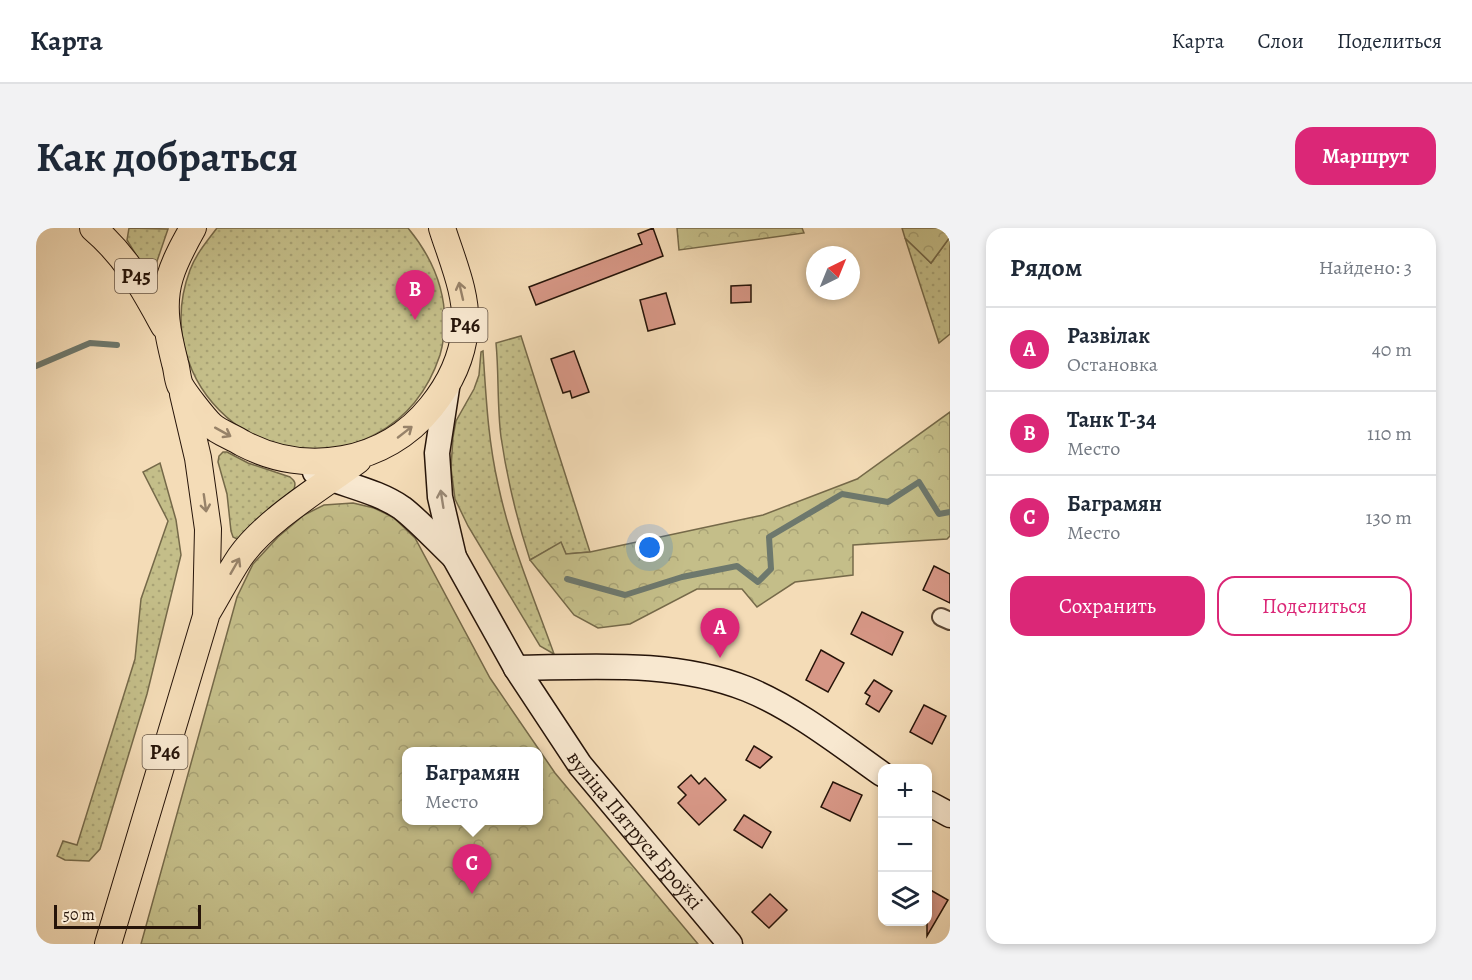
<!DOCTYPE html>
<html lang="ru">
<head>
<meta charset="utf-8">
<style>
	:root { --surface:#fff; --page:#f2f2f3; --text:#1f2937; --muted:#747a83; --line:#e0e1e3; --accent:#db2777 }
	body { margin:0; font-family:Alegreya,serif; background:var(--page); color:var(--text) }
	.controls { position:absolute; right:18px; bottom:18px; display:grid; overflow:hidden; border-radius:12px; box-shadow:0 3px 9px #0003 }
	.controls button { width:54px; height:54px; display:grid; place-items:center; padding:0; border:0; border-bottom:2px solid var(--line); background:var(--surface); color:var(--text); font:30px sans-serif }
	.compass { position:absolute; left:770px; top:18px; width:54px; height:54px; border-radius:50%; background:var(--surface); box-shadow:0 3px 9px #0003; rotate:43deg }
	.scale { position:absolute; left:18px; bottom:15px; width:147px; box-sizing:border-box; padding-left:6px; border:3px solid #261409; border-top:0; font-size:16px; line-height:21px; white-space:nowrap; color:#261409; -webkit-text-stroke:4px #f8e8d0; paint-order:stroke }
	.you { position:absolute; left:614px; top:320px; width:21px; height:21px; margin:-15px; border:4px solid #fff; border-radius:50%; background:#1a73e8; box-shadow:0 0 0 9px #1a73e833 }
	.badge { display:grid; place-items:center; width:39px; height:39px; border-radius:50%; background:var(--accent); color:#fff; font-size:20px; font-weight:700 }
	.pin { position:absolute; translate:-50% -50px; filter:drop-shadow(0 2px 3px #0008) }
	.pin::after { content:''; position:absolute; top:32px; width:21px; height:18px; background:inherit; clip-path:polygon(0 0,100% 0,50% 100%) }
	.popup { position:absolute; left:366px; top:519px; width:141px; height:78px; box-sizing:border-box; display:grid; place-content:center; border-radius:12px; background:var(--surface); filter:drop-shadow(0 2px 4px #0005); font-size:20px; white-space:nowrap; color:var(--muted) }
	.popup b { font-size:22px; color:var(--text) }
	.popup::after { content:''; position:absolute; left:50%; top:100%; margin-left:-12px; border:12px solid transparent; border-top-color:var(--surface) }
	.list { margin:0; padding:0; list-style:none }
	h2 { display:flex; justify-content:space-between; align-items:center; height:78px; margin:0; padding:0 24px; font-size:26px }
	h2 small { font-size:20px; font-weight:400; color:var(--muted) }
	.list li { display:grid; grid-template-columns:39px 1fr auto; gap:18px; align-items:center; box-sizing:border-box; height:84px; padding:0 24px; border-top:2px solid var(--line) }
	.list b { display:block; font-size:22px; white-space:nowrap }
	.list p { margin:0; font-size:20px; white-space:nowrap; color:var(--muted) }
	.list em { font-size:20px; font-style:normal; color:var(--muted) }
	.actions { display:flex; gap:12px; padding:18px 24px }
	.actions a { flex:1; padding:14px 0; border:2px solid var(--accent); border-radius:18px; text-align:center; font-size:21px; color:var(--accent) }
	.actions .main { background:var(--accent); color:#fff }
	.icon { flex:none; width:33px; height:33px; fill:none; stroke:currentColor; stroke-width:2; stroke-linecap:round; stroke-linejoin:round }
	.map { position:relative; flex:none; width:914px; height:716px; overflow:hidden; border-radius:18px }
	header { display:flex; align-items:center; gap:36px; box-sizing:border-box; height:84px; padding:0 30px; background:var(--surface); border-bottom:2px solid var(--line) }
	header strong { font-size:28px }
	nav { display:flex; gap:33px; margin-inline-start:auto; font-size:21px }
	.intro { display:flex; align-items:center; justify-content:space-between; box-sizing:border-box; height:144px; padding:0 36px }
	h1 { margin:0; font-size:42px }
	.button { padding:15px 27px; border-radius:18px; background:var(--accent); color:#fff; font-size:21px; font-weight:700 }
	main { display:flex; gap:36px; padding:0 36px }
	aside { flex:1; background:var(--surface); border-radius:18px; box-shadow:0 3px 9px #0003 }
	.map>svg:first-child { display:block }
	.grass { fill:url(#grass-dots); stroke:#756949; stroke-width:1.5 }
	.forest { fill:url(#forest-crowns); stroke:#756949; stroke-width:1.5; fill-rule:evenodd }
	.lines { fill:none; stroke-linecap:round; stroke-linejoin:round }
	.stream { stroke:#6d786d; stroke-width:6 }
	.building { fill:#d79786; stroke:#261409; stroke-width:1.5 }
	.street-casing { stroke:#5a4634; stroke-width:20 }
	.secondary-casing { stroke:#261409; stroke-width:27 }
	.primary-casing { stroke:#261409; stroke-width:28 }
	.street { stroke:#f8e8d0; stroke-width:16 }
	.secondary { stroke:#f8e8d0; stroke-width:24 }
	.primary { stroke:#f4dcb7; stroke-width:26 }
	.oneway { stroke:#978269 }
	.oneway2 { stroke:#9a8976 }
	.labels { text-anchor:middle; dominant-baseline:central; stroke-width:6; stroke-linejoin:round; paint-order:stroke }
	.shield { fill:#f8e8d0; stroke:#655445; stroke-width:1.5 }
	.shield-label { font-size:20px; font-weight:bold; fill:#261409 }
	.street-label { font-size:21px; fill:#261409; stroke:#f8e8d0 }
</style>
</head>
<body>
<header>
<strong>Карта</strong>
<nav><a>Карта</a><a>Слои</a><a>Поделиться</a></nav>
</header>
<div class="intro"><h1>Как добраться</h1><a class="button">Маршрут</a></div>
<main>
<div class="map">
<svg width="914" height="716" viewBox="0 0 914 716">
	<defs>
		<pattern id="grass-dots" width="8" height="8" patternUnits="userSpaceOnUse" patternTransform="scale(1.5)"><rect width="8" height="8" fill="#c4be89"/><path d="M2 2h.1M6 6h.1" fill="none" stroke="#a8a275" stroke-width="1.8" stroke-linecap="round"/></pattern>
		<pattern id="forest-crowns" width="20" height="18" patternUnits="userSpaceOnUse" patternTransform="scale(1.5)"><rect width="20" height="18" fill="#c4be89"/><path d="M2 6a3 3 0 1 1 6 0M12 15a3 3 0 1 1 6 0" fill="none" stroke="#a8a275"/></pattern>
	</defs>
	<rect width="100%" height="100%" fill="#f4dcb7"/>
	<filter id="stains"><feTurbulence type="fractalNoise" baseFrequency=".00333" numOctaves="4"/><feColorMatrix values="0 0 0 0 .2 0 0 0 0 .09 0 0 0 0 .02 0 0 0 .5 -.17"/></filter>
	<radialGradient id="worn" r=".72"><stop offset=".6" stop-color="#630" stop-opacity="0"/><stop offset="1" stop-color="#630" stop-opacity=".3"/></radialGradient>
	<path class="grass" d="M93,0L132,1L118,42L114,45L110,43L91,12Z
		M181,0H372C402,36 417,80 404,127C393,160 372,189 340,206C232,264 111,157 154,42C160,26 171,13 181,0Z
		M914,9V106L903,115L869,10L895,35Z
		M485,108L554,324L530,326L525,315L494,332C481,292 471,250 465,209C461,178 463,146 460,115Z
		M447,123C450,168 452,212 462,256C474,314 498,370 518,426L504,418L432,298L419,271L415,240L417,209L420,193L438,161L443,147L445,124Z
		M187,224H191L212,235L254,249C259,253 260,255 258,261L234,280L206,309L201,311L197,309L195,303L191,266L182,234L183,228Z
		M124,235L140,292L145,327L111,466L64,621L53,633L29,632L21,628L27,613L41,617L99,431L105,371L132,293L107,244Z"/>
	<path class="forest" d="M641,0H766L768,5L643,22Z
		M866,0H914V9L895,35L869,10Z
		M914,184V308L911,311L817,317V347L759,354L721,379L706,361H661L594,396L562,400L538,387L494,332L525,314L530,326L554,324L727,287L821,251Z
		M317,275L338,280L357,289L379,310L454,450L519,545L662,716H105L201,369L217,336L242,309L268,287L288,277ZM370,524H502V592H370Z"/>
	<g class="lines">
		<path class="stream" d="M0,138L54,115L81,117
			M531,351L589,367L646,349L701,338L722,354L735,341L733,309L806,266L852,274L883,254L903,286L914,284"/>
	</g>
	<path class="building" d="M617,0L627,28L500,77L493,59L606,16L602,6Z
		M715,57V74L695,75V58Z
		M630,65L639,96L612,103L604,72Z
		M538,123L553,164L536,170L534,163L527,165L515,131Z
		M898,338L914,346V375L887,362Z
		M826,384L867,404L856,427L815,406Z
		M785,422L808,435L792,464L770,452Z
		M838,452L856,463L843,484L830,476L834,468L829,465Z
		M888,477L910,488L896,516L874,504Z
		M718,518L736,529L724,540L710,532Z
		M655,547L663,556L669,550L690,572L663,597L642,575L650,567L642,559Z
		M797,554L826,567L814,593L785,579Z
		M708,587L735,604L726,620L698,602Z
		M891,660L912,672L891,708Z
		M734,666L751,682L733,700L716,684Z"/>
	<g class="lines">
		<g class="street-casing">
			<path id="street" d="M905,389L914,393"/>
		</g>
		<g class="secondary-casing">
			<g id="secondary">
				<path id="s1" d="M411,160L401,225L404,269L418,329L480,440L544,537L694,716"/>
				<path d="M279,244C306,257 340,262 366,280C384,294 401,313 418,329"/>
				<path d="M480,440C557,439 638,432 711,461C758,480 805,517 846,546"/>
				<path d="M892,575L914,587"/>
			</g>
		</g>
		<g class="primary-casing">
			<path id="primary" d="M57,0C91,29 107,60 128,98
				M157,0C148,16 139,32 134,49C125,78 132,107 139,135C141,141 141,150 144,157C149,166 167,189 175,197C182,204 197,209 206,215C270,249 349,236 395,179C413,157 426,131 429,101C432,67 416,32 406,0
				M171,385C182,367 192,347 204,329C230,292 286,259 322,232
				M72,716L170,388L172,301L162,230L147,166"/>
		</g>
		<use href="#street" class="street"/>
		<use href="#secondary" class="secondary"/>
		<use href="#primary" class="primary"/>
	</g>
	<defs><path id="oneway-shaft" d="M-6 0H5M1.5-3L5.5 0L1.5 3" fill="none" stroke-width="1.6" stroke-linecap="round" stroke-linejoin="round" transform="scale(1.5)"/></defs>
	<g class="oneway">
		<use href="#oneway-shaft" transform="translate(425 63) rotate(-103)"/>
		<use href="#oneway-shaft" transform="translate(187 204) rotate(29)"/>
		<use href="#oneway-shaft" transform="translate(369 204) rotate(-38)"/>
		<use href="#oneway-shaft" transform="translate(169 275) rotate(82)"/>
		<use href="#oneway-shaft" transform="translate(199 338) rotate(-60)"/>
	</g>
	<use class="oneway2" href="#oneway-shaft" transform="translate(406 271) rotate(-99)"/>
	<g class="labels">
		<g class="shield">
			<rect x="79" y="31" width="42" height="34" rx="4.5"/>
			<rect x="406.5" y="80" width="45" height="34" rx="4.5"/>
			<rect x="106.5" y="507" width="45" height="34" rx="4.5"/>
		</g>
		<g class="shield-label">
			<text x="100" y="48">Р45</text>
			<text x="429" y="97">Р46</text>
			<text x="129" y="524">Р46</text>
		</g>
		<g class="street-label">
			<text stroke="none"><textPath href="#s1" startOffset="500">вуліца Пятруся Броўкі</textPath></text>
		</g>
	</g>
	<rect width="100%" height="100%" filter="url(#stains)"/>
	<rect width="100%" height="100%" fill="url(#worn)"/>
</svg>
<div class="controls">
<button>+</button>
<button>−</button>
<button><svg class="icon" aria-label="layers" viewBox="0 0 24 24"><path d="M12 4l9 5-9 5-9-5zM3 14l9 5 9-5"/></svg></button>
</div>
<svg class="compass" viewBox="-18 -18 36 36"><path d="M0-13l5 13h-10z" fill="#e53935"/><path d="M0 13l5-13h-10z" fill="#747a83"/></svg>
<div class="scale">50 m</div>
<div class="you"></div>
<div class="pin badge" style="left:684px;top:430px">A</div>
<div class="pin badge" style="left:379px;top:92px">B</div>
<div class="pin badge" style="left:436px;top:666px">C</div>
<div class="popup"><b>Баграмян</b>Место</div>
</div>
<aside>
<h2>Рядом<small>Найдено: 3</small></h2>
<ul class="list">
<li><span class="badge">A</span><div><b>Развілак</b><p>Остановка</p></div><em>40 m</em></li>
<li><span class="badge">B</span><div><b>Танк Т-34</b><p>Место</p></div><em>110 m</em></li>
<li><span class="badge">C</span><div><b>Баграмян</b><p>Место</p></div><em>130 m</em></li>
</ul>
<div class="actions"><a class="main">Сохранить</a><a>Поделиться</a></div>
</aside>
</main>
</body>
</html>
